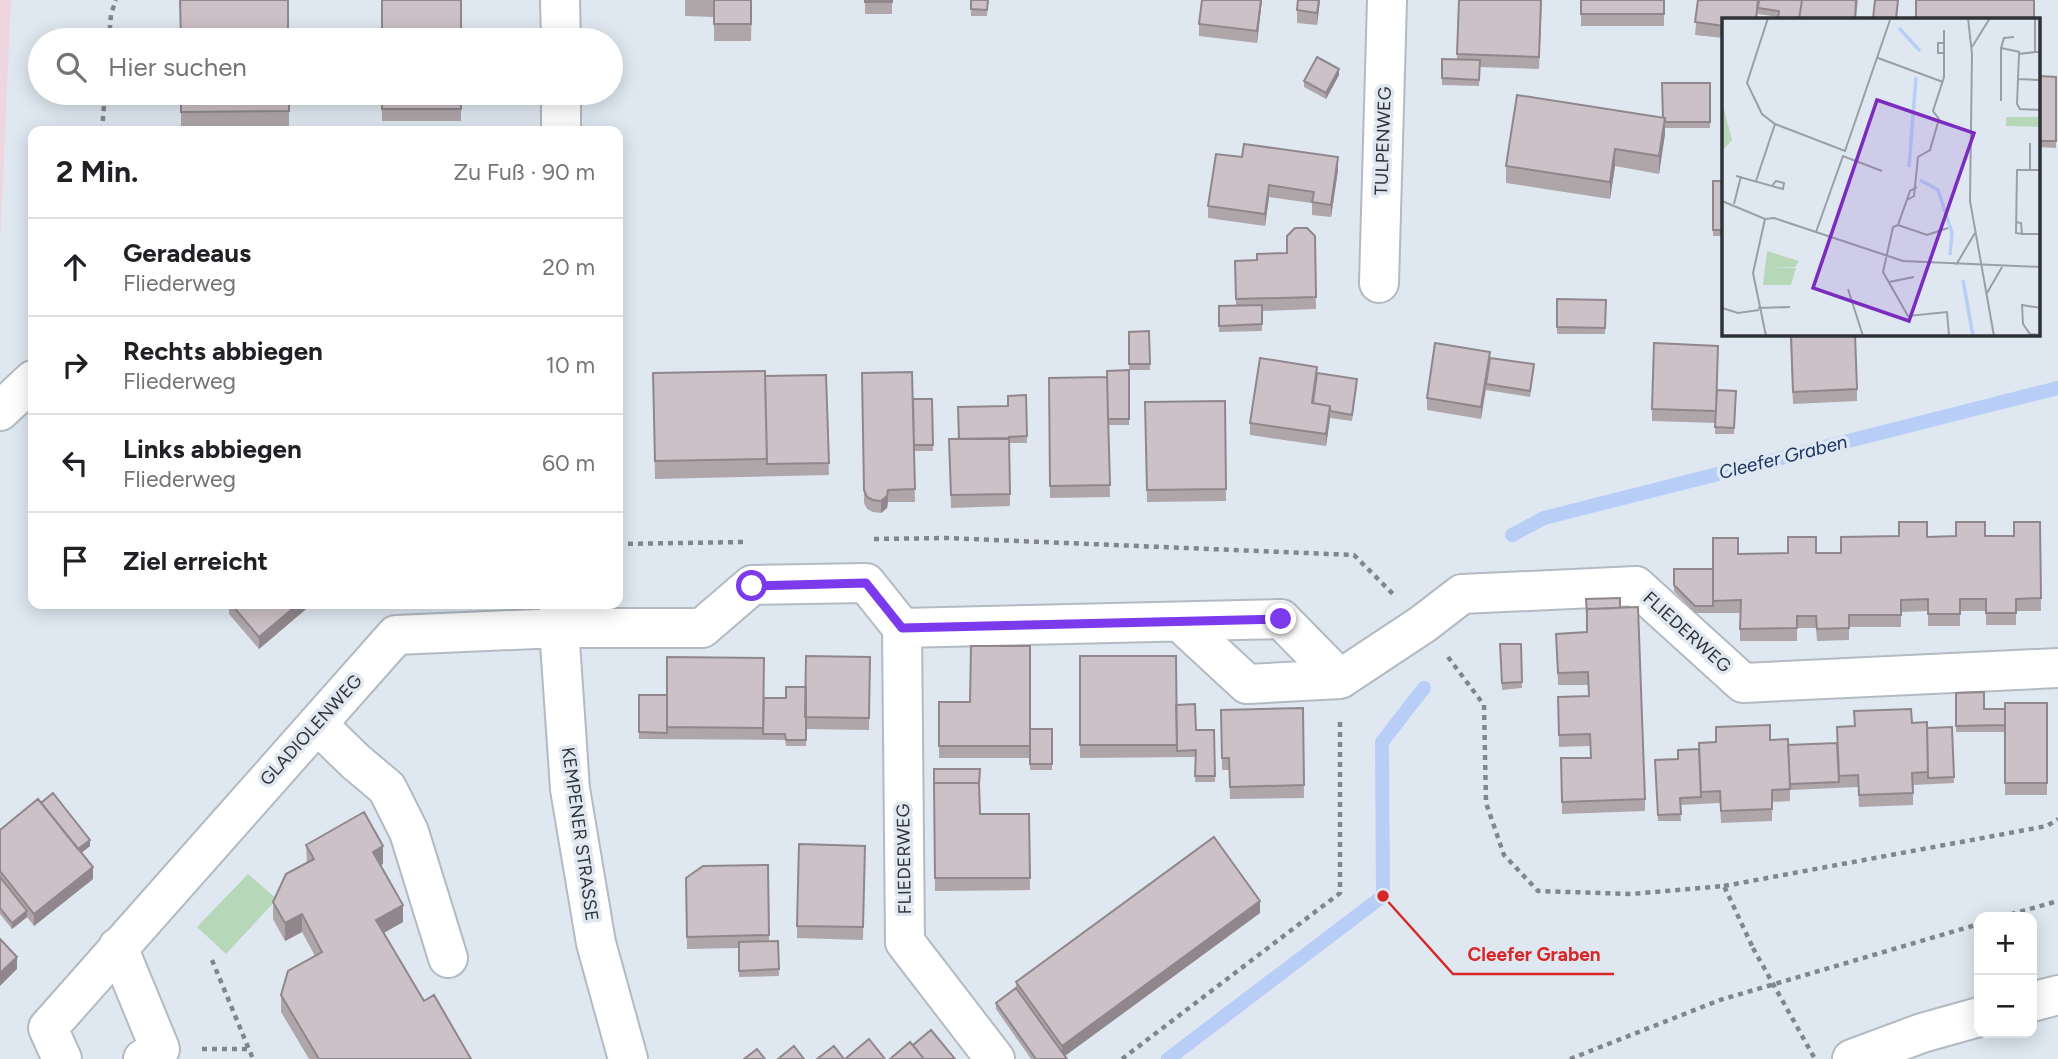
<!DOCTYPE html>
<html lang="de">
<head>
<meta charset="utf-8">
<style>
	:root { --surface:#fff; --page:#f2f2f2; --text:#202124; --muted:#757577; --line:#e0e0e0 }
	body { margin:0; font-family:Figtree,sans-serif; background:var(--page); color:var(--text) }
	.controls { position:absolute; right:21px; bottom:21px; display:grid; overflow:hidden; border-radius:14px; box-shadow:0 4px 18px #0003 }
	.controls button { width:63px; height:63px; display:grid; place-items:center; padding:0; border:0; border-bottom:2px solid var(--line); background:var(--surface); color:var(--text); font:35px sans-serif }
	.stop { position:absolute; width:21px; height:21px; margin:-16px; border:5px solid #7c3aed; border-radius:50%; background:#fff }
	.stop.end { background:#7c3aed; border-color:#fff; box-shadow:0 2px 7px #0008 }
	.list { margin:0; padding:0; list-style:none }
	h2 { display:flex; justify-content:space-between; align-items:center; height:91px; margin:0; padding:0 28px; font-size:30px }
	h2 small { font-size:23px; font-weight:400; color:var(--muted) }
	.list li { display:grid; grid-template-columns:46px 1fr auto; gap:21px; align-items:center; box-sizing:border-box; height:98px; padding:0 28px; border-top:2px solid var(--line) }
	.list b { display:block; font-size:26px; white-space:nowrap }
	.list p { margin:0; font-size:23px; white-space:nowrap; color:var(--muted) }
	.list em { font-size:23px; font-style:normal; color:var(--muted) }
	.icon { flex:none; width:38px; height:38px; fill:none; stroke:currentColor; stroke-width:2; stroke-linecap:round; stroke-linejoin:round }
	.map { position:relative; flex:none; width:2058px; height:1059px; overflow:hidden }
	.search { position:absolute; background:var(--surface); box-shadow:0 4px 18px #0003; left:28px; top:28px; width:595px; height:77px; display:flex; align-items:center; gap:18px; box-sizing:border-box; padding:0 24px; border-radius:38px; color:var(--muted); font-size:26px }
	.panel { position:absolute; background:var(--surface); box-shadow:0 4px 18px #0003; left:28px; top:126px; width:595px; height:483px; border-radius:14px }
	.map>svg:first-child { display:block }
	.education { fill:#efd5dd }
	.green { fill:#b6d7b8 }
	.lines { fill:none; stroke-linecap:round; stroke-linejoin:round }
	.stream { stroke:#b8cef7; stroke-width:14 }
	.minor-casing { stroke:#b2bac3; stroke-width:42 }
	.major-casing { stroke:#b2bac3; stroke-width:42 }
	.path { stroke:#80868c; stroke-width:4.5; stroke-dasharray:5 5; stroke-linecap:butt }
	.minor { stroke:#fff; stroke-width:38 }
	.major { stroke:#fff; stroke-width:38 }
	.path-bridge { stroke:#80868c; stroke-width:4.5; stroke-dasharray:5 5; stroke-linecap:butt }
	.wall { fill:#afa6aa }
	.shaded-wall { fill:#8f878b }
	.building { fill:#ccc1c6; stroke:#8f878b; stroke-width:2 }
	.route { stroke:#7c3aed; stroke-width:9 }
	.labels { text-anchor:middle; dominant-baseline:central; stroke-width:7; stroke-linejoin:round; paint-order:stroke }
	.street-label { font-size:18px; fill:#2f3236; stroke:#dfe8f1 }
	.water-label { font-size:19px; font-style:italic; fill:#1a3162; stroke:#dfe8f1 }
	.inset-river { fill:none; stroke:#b8cef7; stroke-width:3.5 }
	.inset-road { fill:none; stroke:#999fa6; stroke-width:2 }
	.view { fill:#7b2cbf; fill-opacity:0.15; stroke:#7b2cbf; stroke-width:3.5 }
	.inset-edge { fill:none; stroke:#2f3236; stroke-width:3.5 }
	.leader { fill:none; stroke:#d62828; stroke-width:2.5 }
	.callout-dot { fill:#d62828; stroke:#dfe8f1; stroke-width:2.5 }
	.callout-label { font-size:19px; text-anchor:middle; font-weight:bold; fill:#d62828; stroke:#dfe8f1; stroke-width:7; stroke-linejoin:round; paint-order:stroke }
</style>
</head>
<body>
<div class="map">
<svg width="2058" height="1059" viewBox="0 0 2058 1059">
	<rect width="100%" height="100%" fill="#dfe8f1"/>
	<path class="education" d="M0,0H11L0,244Z"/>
	<path class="green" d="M248,874L277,899L226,954L197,927Z"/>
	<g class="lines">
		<path class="stream" d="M1512,535L1544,518L2058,388
			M1168,1059L1383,896L1382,742L1424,688"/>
		<g class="minor-casing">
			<path id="minor" d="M560,0L561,40
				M561,131V93
				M1379,283L1387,0
				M0,411L33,380
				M559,604V628L570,789L596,943L628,1059
				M1180,622L1247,684L1340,679L1423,624L1462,594L1636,586L1743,683L2058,668
				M902,628L905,942L995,1059
				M317,724L356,762L387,788L409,832L448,958
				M118,947L160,1049L143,1059
				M62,1059L48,1028L396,635L559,628H702L752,585L866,583L902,628L1281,619L1340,679"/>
		</g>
		<g class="major-casing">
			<path id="major" d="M2032,1002L2058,995
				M1852,1059L1922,1033L1979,1017"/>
		</g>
		<path class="path" d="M109,40L111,14L116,0
			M102,131L105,93
			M874,539L947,538L1354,555L1394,595
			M618,544L743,542
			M1448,657L1484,705L1486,803L1504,855L1538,891L1631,894L1724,886L1753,948
			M1724,886L2047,826L2058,819
			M2001,917L2058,901
			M212,960L253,1059
			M202,1049H248
			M1122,1059L1340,893V720
			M1570,1059L1720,1000L1979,924"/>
		<use href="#minor" class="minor"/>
		<use href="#major" class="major"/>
		<path class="path-bridge" d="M1753,948L1815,1059"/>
	</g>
	<path class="wall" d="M685,0H752L751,41H714V17L685,16Z
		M865,0H892V14H865Z
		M971,0H988L987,16H971Z
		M1262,0L1257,43L1199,36V24Z
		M1320,0L1317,25L1297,23V10Z
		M1459,0H1542L1539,69L1480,67L1479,86L1442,85V59H1457Z
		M1581,0H1664V26H1581Z
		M1698,0H1858L1856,19H1778V17L1758,14V10L1757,19H1724V38L1695,35Z
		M1339,75L1326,99L1304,87V81Z
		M2039,76L2056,77V148L2039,147Z
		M1710,83V128H1665L1659,174L1615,166L1610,199L1506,183V166L1663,118Z
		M181,93H289V128L181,129Z
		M382,93H461V121H382Z
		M1216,154L1338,170L1331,217L1312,215V203L1269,197L1265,226L1208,218V206Z
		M1713,181H1724V236H1713Z
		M1315,236L1316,309L1262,311V331L1219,332V306L1236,305L1235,273L1257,260L1287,253Z
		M1557,299L1606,300L1605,334H1557Z
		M1149,331L1150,370H1129V332Z
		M1790,334L1857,389V401L1793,404Z
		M1490,358L1534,371L1530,397L1486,390L1481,419L1427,410V398Z
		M1129,370V425H1108L1110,497L1050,498L1049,378L1107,377Z
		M653,373L765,376L826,375L829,475L655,479Z
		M862,373L913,399H932L933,451H914L915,502H888L887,508L881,513L873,512L867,509L864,503Z
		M1317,373L1357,386L1352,421L1330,418L1326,446L1250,435V423Z
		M1717,390L1736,391L1734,434H1715V423L1652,421V409Z
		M1026,395L1027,443H1009L1010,506L951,508L949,439H959L1008,406Z
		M1225,401L1226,501L1147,502L1145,402Z
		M2040,522L2041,611H2016V625H1986V611H1960V626H1928V611L1901,612V627H1849V640L1817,641L1816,628H1797V641H1740V613H1695L1674,591V569H1713L1738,554L1841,553L1927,537L2014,536Z
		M229,604H312L259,649L229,614Z
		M1620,608L1645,799V811L1562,814L1561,758H1591L1590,746L1559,747L1558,697L1589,696L1588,685H1558L1556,634L1587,632Z
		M1500,644H1521L1522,688L1502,690Z
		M1080,656L1176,705L1196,730H1214L1215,782H1195L1196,757L1080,758Z
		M870,657L869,730L806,729V746H786L785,740L639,739V695L763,728L786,698L806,687Z
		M1956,693L1984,709H2005L2047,703V795H2005V732H1956Z
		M939,702L1052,736V770H1030V758H939Z
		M1303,708L1304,798L1230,799L1229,770H1222L1221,710Z
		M1912,723L1927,728L1952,727L1954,783L1913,785V805L1859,807L1858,787L1790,790V782V801L1772,802V821L1721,823L1720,803L1680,805L1681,821H1658L1655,760L1678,759L1699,749L1770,740L1788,745L1837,743Z
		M934,795L980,814H1029L1030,890L935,891Z
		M41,803L90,846L81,853L93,879L34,926L27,917L12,929L0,914V830Z
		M306,845L383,864L381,865L403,922L384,933L424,1001L471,1059H309L281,1012V995L315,956L302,932L285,941L273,919V902L307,863Z
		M865,846L863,940L797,938V926Z
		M768,865L769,941H778L779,976L739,977V948L687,949L686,878Z
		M1260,913L1065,1056L1067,1059H1031L996,1009V1003L1016,988V982Z"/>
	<path class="shaded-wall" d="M1261,0H1262L1257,43V31Z
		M1319,0H1320L1317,25V13Z
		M1339,69V75L1326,99V93Z
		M1665,118V135L1659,174V156Z
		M1615,149V166L1610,199V182Z
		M1338,157V170L1331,217V205Z
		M1269,185V197L1265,226V214Z
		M1490,352V364L1486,384L1481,419V407Z
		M1330,406V418L1326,446V434Z
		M888,490V502L887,508L881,513V501Z
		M298,604H312L259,649V637Z
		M90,840V846L75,858V852Z
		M383,846V864L373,869V852Z
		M93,867V879L34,926V914Z
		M1260,901V913L1062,1058V1046Z
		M403,905V922L376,937V920Z
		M27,911V917L12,929V923Z
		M302,914V932L285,941V923Z
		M17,957V969L0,986V973Z"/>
	<path class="building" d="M180,0H288V40H181Z
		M382,0H461V40H382Z
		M714,0H751V24H714Z
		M865,0H892V2H865Z
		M971,0H988L987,10L971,9Z
		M1202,0H1261L1257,31L1199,24Z
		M1298,0H1319L1317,13L1297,10Z
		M1459,0H1541L1539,57L1457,54Z
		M1581,0H1664V14H1581Z
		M1698,0H1758L1756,19H1724V26L1695,22Z
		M1759,0H1802L1799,19H1778L1779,11L1758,8Z
		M1802,0H1856L1855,19H1799Z
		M1875,0H1898L1896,19H1873Z
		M1916,0H2034V19H1916Z
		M1317,57L1339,69L1326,93L1304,81Z
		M1442,59L1480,60L1479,80L1442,78Z
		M2039,76L2056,77V141H2039Z
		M1662,83H1710V122H1665V118H1663Z
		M181,93H289V111L181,112Z
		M382,93H461V109H382Z
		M1517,95L1665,118L1659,156L1615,149L1610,182L1506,166Z
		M1244,144L1338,157L1331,205L1312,202L1314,192L1269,185L1265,214L1208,206L1216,154L1242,157Z
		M1713,181H1724V230H1713Z
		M1295,228H1307L1315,236L1316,297L1236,299L1235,261L1257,260V254L1287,253V236Z
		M1557,299L1606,300L1605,328L1557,327Z
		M1262,305V324L1219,326V306Z
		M1149,331L1150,364H1129V332Z
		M1791,334H1855L1857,389L1793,392Z
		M1435,343L1490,352L1481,407L1427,398Z
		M1654,343L1718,346L1716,411L1652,409Z
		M1260,358L1317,367L1312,403L1330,406L1326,434L1250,423Z
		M1490,358L1534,364L1530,391L1486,384Z
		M1129,370V419H1108L1107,371Z
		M765,371L767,459L655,461L653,373Z
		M912,372L915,489L888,490L887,496L881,501L873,500L867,497L864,490L862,373Z
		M1317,373L1357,379L1352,415L1330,411V406L1313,403Z
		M826,375L829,463L767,464L765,376Z
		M1107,377L1110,485L1050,486L1049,378Z
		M1717,390L1736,391L1734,428L1715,427Z
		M1026,395L1027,436L1009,437V439H959L958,407L1008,406V396Z
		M913,399H932L933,445H914Z
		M1225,401L1226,489L1147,490L1145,402Z
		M1009,438L1010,494L951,495L949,439Z
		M1899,522H1927V537L1956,536V522H1985V536H2014V522H2040L2041,598L2016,599V613H1986V599H1960V614H1928V599L1901,600V615H1849V628L1817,629L1816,616H1797V628L1740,629L1741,600L1713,601V538H1738V554L1788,553V537H1816V553H1841V537L1899,536Z
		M1674,569H1713V606H1695L1674,585Z
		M1620,598V608L1587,609V614L1586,599Z
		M231,604H298L259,637Z
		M1638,607L1645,799L1562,802L1561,758H1591L1590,734L1559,735L1558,697L1589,696L1588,672L1558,673L1556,634L1587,632V609Z
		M1500,644H1521L1522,682L1502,683Z
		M971,646H1030V746H939V702H970Z
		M806,656L870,657L869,718L805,717Z
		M1080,656H1176L1177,745H1080Z
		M667,657L764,658L763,728L667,727Z
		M786,687H806V740H786L785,734H763L764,698H786Z
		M1984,692V709H2005V725L1956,726V693Z
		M639,695H667V733L639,732Z
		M2005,703H2047V783H2005Z
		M1195,704L1196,730H1214L1215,776H1195L1196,750L1177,751L1176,705Z
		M1303,708L1304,785L1230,787L1229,758H1222L1221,710Z
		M1911,709L1912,723L1927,722L1928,772L1912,773L1913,793L1859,795L1858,775L1839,776L1837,727L1855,726L1854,711Z
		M1770,725V740L1788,739L1790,789L1772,790V809L1721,811L1720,791L1701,792L1699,743L1716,742V727Z
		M1952,727L1954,777L1928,778L1927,728Z
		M1030,729H1052V764H1030Z
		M1837,743L1839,782L1790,784L1788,745Z
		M1699,749L1701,797L1680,798L1681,814L1658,815L1655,760L1678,759V750Z
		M934,769H980L979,785V783H934Z
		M934,783H979L980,814H1029L1030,878H935Z
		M53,793L90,840L78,849L41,803Z
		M38,799L93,867L34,914L0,871V830Z
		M364,812L383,846L373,852L403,905L376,920L424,1001L434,995L471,1059H319L281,995L288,971L322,952L302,914L285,923L273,902L286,874L314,859L306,845Z
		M1214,837L1260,901L1062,1046L1016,982Z
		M799,844L865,846L863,927L797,926Z
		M768,865L769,935L687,937L686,878L703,866Z
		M0,877L27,911L12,923L0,908Z
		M0,939L17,957L0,973Z
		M778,941L779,969L739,971V942Z
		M1016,988L1067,1059H1036L996,1003Z
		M931,1030L955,1059H924L913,1045Z
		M869,1039L885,1059H845Z
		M910,1042L924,1059H890Z
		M794,1046L804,1059H778Z
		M834,1046L844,1059H817Z
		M757,1049L765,1059H744Z"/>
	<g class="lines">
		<path class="route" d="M752,586L866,583L902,628L1281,619"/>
	</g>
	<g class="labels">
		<g class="street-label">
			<text transform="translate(1383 141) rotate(-88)">TULPENWEG</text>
			<text transform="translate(1687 632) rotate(42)">FLIEDERWEG</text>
			<text transform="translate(311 730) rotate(-48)">GLADIOLENWEG</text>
			<text transform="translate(580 834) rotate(82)">KEMPENER STRASSE</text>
			<text transform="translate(904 859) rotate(-91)">FLIEDERWEG</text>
		</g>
		<g class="water-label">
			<text transform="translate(1783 457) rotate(-14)">Cleefer Graben</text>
		</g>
	</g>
	<g transform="translate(1722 18)">
		<rect width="318" height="318" fill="#dfe8f1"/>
		<path d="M0,84L10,122L0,133ZM284,99H318V109L284,108ZM45,233L77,243L73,249H53L74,250L69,267H41Z" fill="#b6d7b8"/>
		<path class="inset-river" d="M177,10L198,33M187,149L194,59M198,162L216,172L230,215L228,237M241,262L251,318"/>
		<path class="inset-road" d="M46,0L25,65L40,96L53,106L123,133L168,2M125,0H224M246,0L250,36L248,183L272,318M313,0V34H319M292,19L282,20L279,30L298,34M222,25H216V35H222M250,29L268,0M313,34L297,36L295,86L298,91L319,92M156,40L221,64M296,61L318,62M279,83V30M308,125V152M14,158L61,171L62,165L54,163L50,168M34,163L53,106M195,169L188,173L176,207L171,209L161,254L186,298L225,294L227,318M185,182L192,178L196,139L208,132L217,101L211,93L222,59V12M0,183L43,201L52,200L181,243L319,249M12,186L19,158M43,201L31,255L44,318M294,204L299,205L300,216H319M176,207L205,217L226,210M94,214L121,138L160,153M300,216L294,215L295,152H319M234,247L253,215M167,264L192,259M126,271L141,318M265,275L280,249M0,290L16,295L37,292M36,290L68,289M319,290L300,287L301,306L308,316L319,317"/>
		<path class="view" d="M155,82L252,115L187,303L91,270Z"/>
		<rect width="318" height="318" class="inset-edge"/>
	</g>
	<path class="leader" d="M1383 896L1453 974H1614"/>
	<circle class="callout-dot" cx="1383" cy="896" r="7"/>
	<g class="callout-label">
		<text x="1534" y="961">Cleefer Graben</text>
	</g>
</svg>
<div class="controls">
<button>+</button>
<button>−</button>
</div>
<div class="stop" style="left:752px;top:586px"></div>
<div class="stop end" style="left:1281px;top:619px"></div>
<div class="search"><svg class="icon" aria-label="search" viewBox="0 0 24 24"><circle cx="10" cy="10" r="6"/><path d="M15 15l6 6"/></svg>Hier suchen</div>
<section class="panel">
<h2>2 Min.<small>Zu Fuß · 90 m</small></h2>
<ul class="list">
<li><svg class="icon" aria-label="ahead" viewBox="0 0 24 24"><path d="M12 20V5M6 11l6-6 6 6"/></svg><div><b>Geradeaus</b><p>Fliederweg</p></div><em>20 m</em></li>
<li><svg class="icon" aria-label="right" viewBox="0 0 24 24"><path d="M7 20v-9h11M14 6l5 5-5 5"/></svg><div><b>Rechts abbiegen</b><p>Fliederweg</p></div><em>10 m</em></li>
<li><svg class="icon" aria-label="left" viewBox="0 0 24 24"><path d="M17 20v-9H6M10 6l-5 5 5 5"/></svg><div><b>Links abbiegen</b><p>Fliederweg</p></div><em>60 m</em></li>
<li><svg class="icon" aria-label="arrive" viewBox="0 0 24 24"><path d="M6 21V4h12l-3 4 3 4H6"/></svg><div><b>Ziel erreicht</b></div></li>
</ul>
</section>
</div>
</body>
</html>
